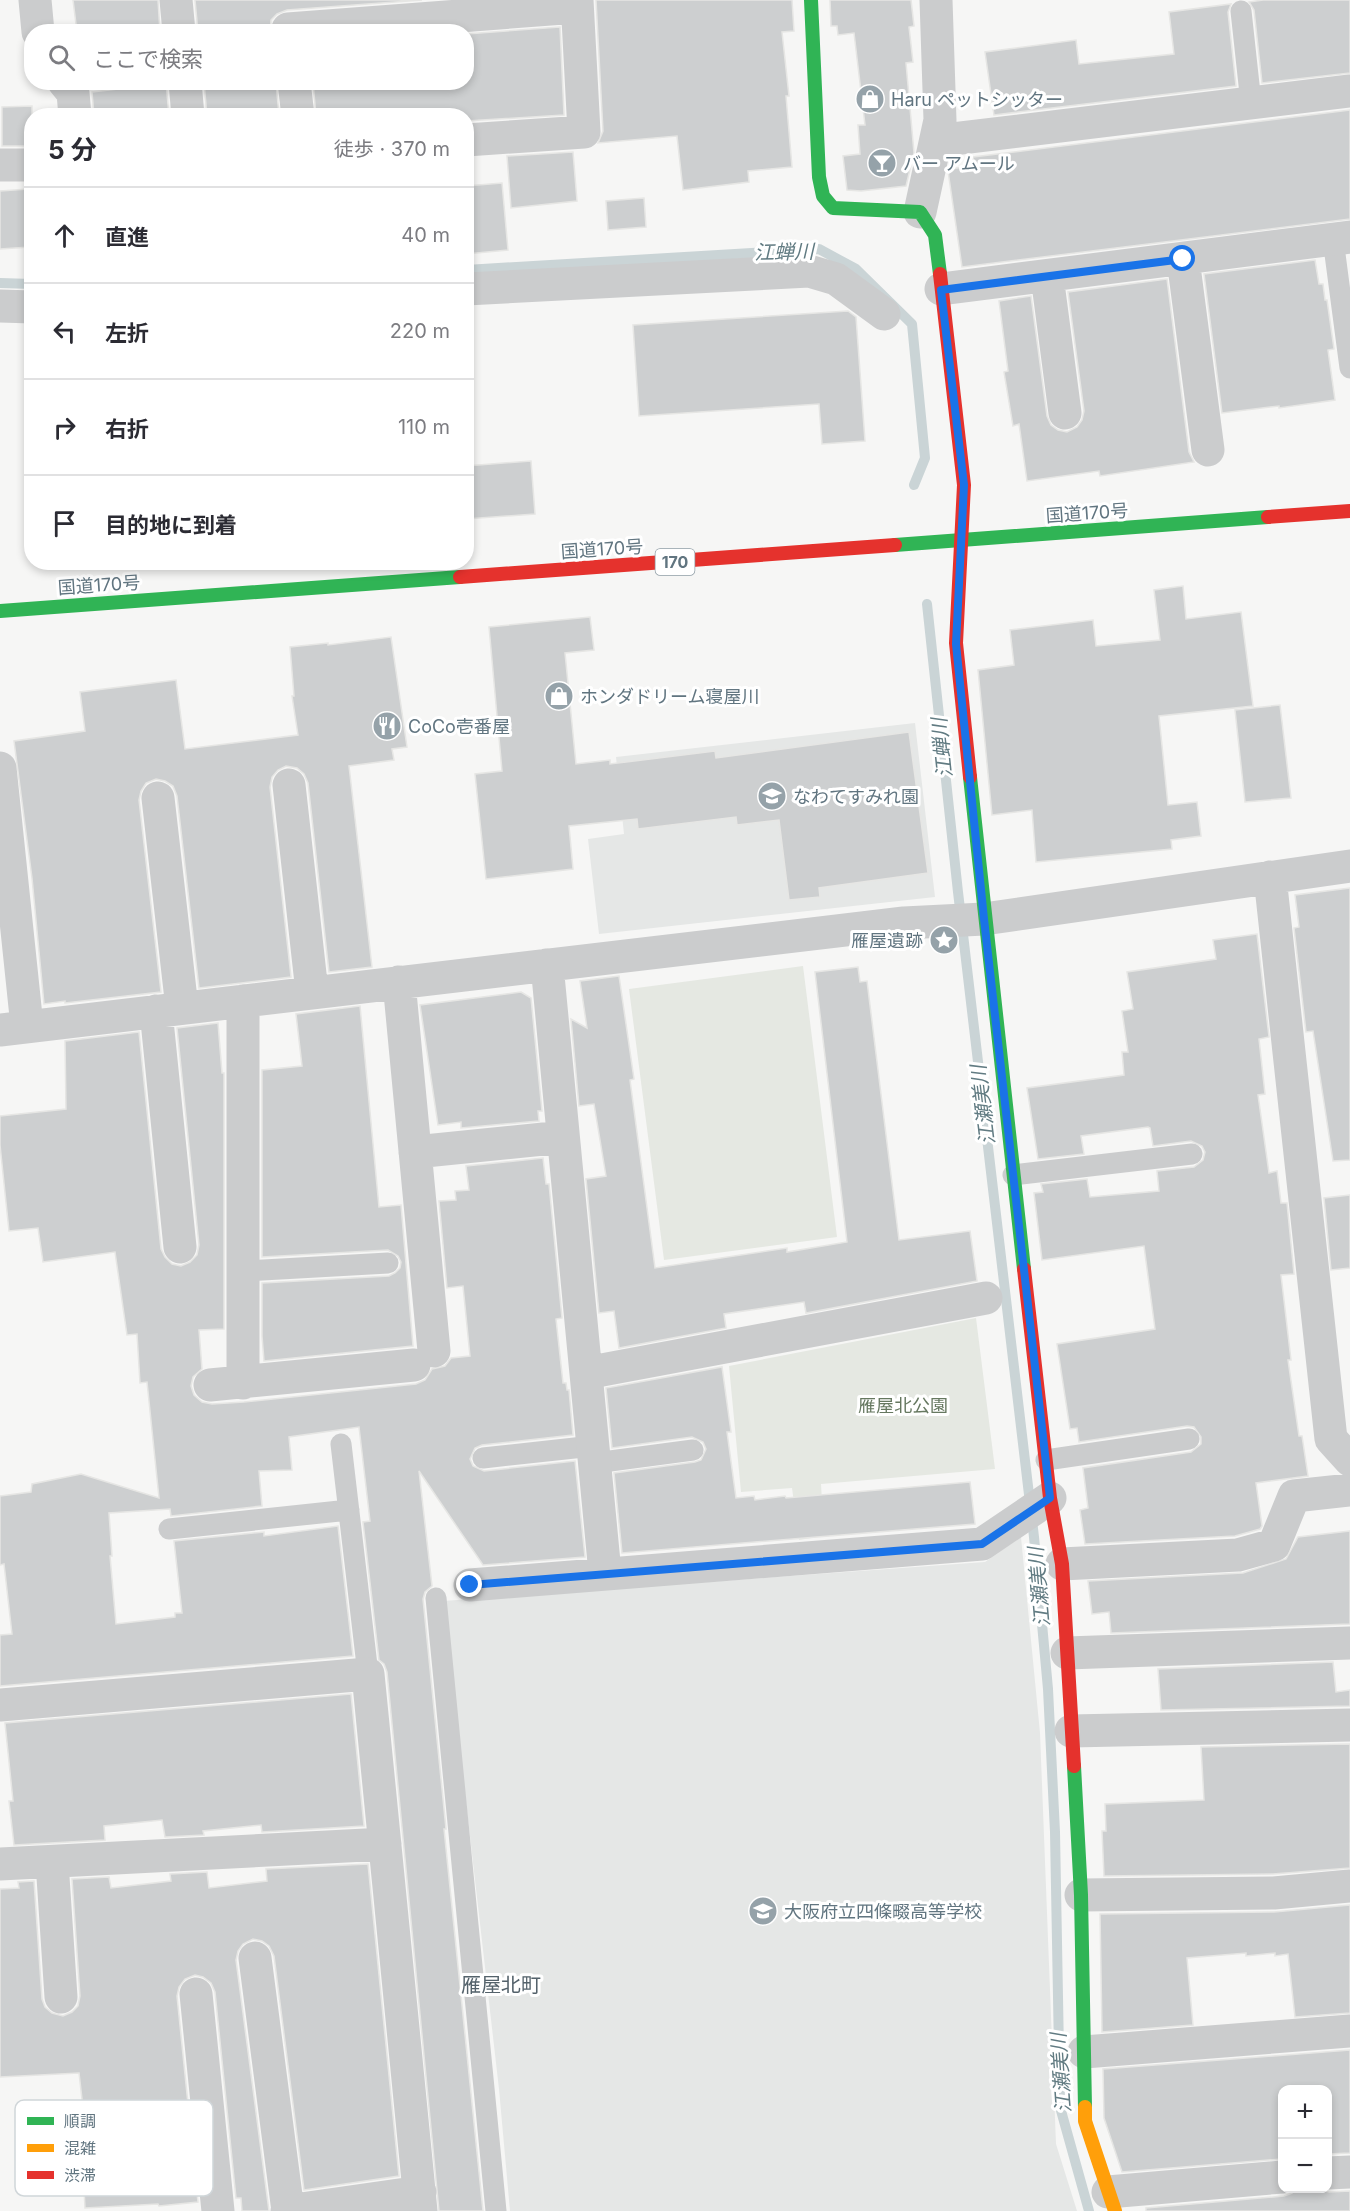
<!DOCTYPE html>
<html lang="ja">
<head>
<meta charset="utf-8">
<style>
	:root { --surface:#fff; --page:#f7f7f7; --text:#2b2b33; --muted:#7c7c81; --line:#e1e1e2 }
	body { margin:0; font-family:Inter,"Noto Sans JP",sans-serif; background:var(--page); color:var(--text) }
	.controls { position:absolute; right:18px; bottom:18px; display:grid; overflow:hidden; border-radius:12px; box-shadow:0 3px 9px #0003 }
	.controls button { width:54px; height:54px; display:grid; place-items:center; padding:0; border:0; border-bottom:2px solid var(--line); background:var(--surface); color:var(--text); font:30px sans-serif }
	.stop { position:absolute; width:18px; height:18px; margin:-14px; border:4px solid #1a73e8; border-radius:50%; background:#fff }
	.stop.end { background:#1a73e8; border-color:#fff; box-shadow:0 2px 6px #0008 }
	.list { margin:0; padding:0; list-style:none }
	h2 { display:flex; justify-content:space-between; align-items:center; height:78px; margin:0; padding:0 24px; font-size:26px }
	h2 small { font-size:20px; font-weight:400; color:var(--muted) }
	.list li { display:grid; grid-template-columns:39px 1fr auto; gap:18px; align-items:center; box-sizing:border-box; height:96px; padding:0 24px; border-top:2px solid var(--line) }
	.list b { display:block; font-size:22px; white-space:nowrap }
	.list em { font-size:20px; font-style:normal; color:var(--muted) }
	.icon { flex:none; width:33px; height:33px; fill:none; stroke:currentColor; stroke-width:2; stroke-linecap:round; stroke-linejoin:round }
	.map { position:relative; flex:none; width:1350px; height:2211px; overflow:hidden }
	.search { position:absolute; background:var(--surface); box-shadow:0 3px 9px #0003; left:24px; top:24px; width:450px; height:66px; display:flex; align-items:center; gap:15px; box-sizing:border-box; padding:0 21px; border-radius:24px; color:var(--muted); font-size:22px }
	.panel { position:absolute; background:var(--surface); box-shadow:0 3px 9px #0003; left:24px; top:108px; width:450px; height:462px; border-radius:24px }
	.map>svg:first-child { display:block }
	.built { fill:#e5e7e6 }
	.green { fill:#e5e8e2 }
	.lines { fill:none; stroke-linecap:round; stroke-linejoin:round }
	.stream { stroke:#cad4d6; stroke-width:10 }
	.building { fill:#cdcfd0; stroke:#e6e6e4; stroke-width:1.5 }
	.lane { stroke:#cbcccd; stroke-width:21 }
	.street { stroke:#cbcccd; stroke-width:33 }
	.fast { stroke:#30b455; stroke-width:14 }
	.slow { stroke:#ff9f0a; stroke-width:14 }
	.jam { stroke:#e5322d; stroke-width:14 }
	.route { stroke:#1a73e8; stroke-width:8 }
	.labels { text-anchor:middle; dominant-baseline:central; stroke-width:6; stroke-linejoin:round; paint-order:stroke }
	.shield { fill:#fff; stroke:#909ea6; stroke-width:1.5 }
	.shield-label { font-size:16px; font-weight:bold; fill:#617580 }
	.poi-label { font-size:18px; fill:#617580; stroke:#fff; text-anchor:start }
	.street-label { font-size:18px; fill:#617580; stroke:#fff }
	.park-label { font-size:18px; fill:#667860; stroke:#fff }
	.water-label { font-size:20px; font-style:italic; fill:#617b82; stroke:#fff }
	.neighbourhood-label { font-size:20px; fill:#54626b; stroke:#fff }
	.key { fill:#fff; stroke:#d0d6d9; stroke-width:1.5 }
	.key-label { font-size:16px; fill:#617580 }
</style>
</head>
<body>
<div class="map">
<svg width="1350" height="2211" viewBox="0 0 1350 2211">
	<rect width="100%" height="100%" fill="#f6f6f5"/>
	<path class="built" d="M915,723L935,897L599,934L588,839L624,834L616,757Z
		M1021,1537L1040,1733L1056,2144L1077,2211H510L499,2089L443,1601L985,1562Z"/>
	<path class="green" d="M803,966L837,1237L664,1260L629,989Z
		M976,1318L995,1469L821,1484L824,1536L799,1540L792,1488L741,1492L729,1366Z"/>
	<g class="lines">
		<path class="stream" d="M466,270L819,249L856,269L912,324L925,458L914,485
			M0,283L32,284
			M927,604L958,892L1034,1537L1048,1689L1055,1832L1060,2107L1089,2211"/>
	</g>
	<path class="building" d="M73,0H158L160,32H77Z
		M195,0H422L287,10L277,14L271,20L270,32H198Z
		M596,0H792L794,31L782,32L789,96H786L792,167L748,171L749,182L683,190L677,136L598,143L603,131Z
		M830,0H911L914,26L909,27L913,62L906,63L914,153L906,186L861,191L847,190L843,156L860,154L858,125H865L854,33L838,35L837,26H831Z
		M1263,0H1350V73L1262,83L1254,10L1249,2Z
		M1231,4L1228,12L1236,86L994,115L985,52L1076,40L1079,64L1174,54L1169,12Z
		M560,27L564,115L466,121V116H316L313,82H466V34Z
		M125,82H166L169,116H94L92,92L126,88Z
		M204,82H276L279,115L207,116Z
		M32,106V146H2V107Z
		M1350,110V219L962,267L948,171V169L974,166L973,157Z
		M573,152L577,201L511,208L507,156Z
		M502,183L508,250L466,254V186Z
		M28,189L30,247L0,249V191Z
		M644,198L646,227L608,230L606,201Z
		M1315,260L1319,284H1323L1325,300H1327L1334,349L1328,350L1335,400L1279,408V406L1222,413L1204,274Z
		M1167,279L1189,452L1194,462L1100,476L1099,471L1027,481L1019,424L1013,426L1004,372L1008,371L999,301L1031,296L1047,416L1051,425L1058,430L1067,432L1077,427L1082,420L1084,411L1068,292Z
		M848,311L856,317L865,441L822,444L819,404L639,416L633,325Z
		M531,461L535,514L466,519V466Z
		M1183,586L1186,619L1241,612L1253,706L1159,716L1168,805L1197,802L1201,836L1171,840L1172,849L1036,862L1032,810L992,815L978,670L1014,665L1010,630L1093,620L1096,646L1160,640L1154,590Z
		M590,617L594,650L565,653L576,764L610,760V764L715,751L716,758L909,732L928,873L819,888L820,897L789,900L779,820L737,825L736,817L638,829L637,819L569,826L573,869L486,879L475,774L502,771L489,627Z
		M391,637L407,747L392,749L394,760L349,766L372,967L329,972L308,783L304,774L297,768L286,766L278,770L272,777L270,787L291,977L199,988L177,796L173,786L165,781L156,779L146,783L141,791L139,800L161,992L65,1003V1001L44,1004L32,878L14,741L85,731L80,692L176,680L185,749L298,735L292,696H294L290,647L328,643V645Z
		M1280,705L1291,798L1245,802L1235,710Z
		M1350,888V1160L1333,1161L1313,1031L1306,1032L1294,928L1299,927L1295,895Z
		M1257,934L1269,1037L1259,1039L1265,1094L1258,1095L1269,1173L1277,1171L1281,1203H1287L1294,1274L1281,1275L1291,1360H1288L1299,1436H1302L1308,1476L1256,1483L1262,1526L1260,1529L1235,1536L1085,1544L1080,1510L1088,1508L1083,1468L1191,1452L1201,1444V1437L1194,1427L1187,1426L1079,1442L1077,1428L1070,1429L1057,1344L1155,1329L1144,1246L1042,1260L1034,1193L1043,1192L1041,1184L1087,1179L1090,1197L1159,1191L1157,1171L1194,1167L1203,1160L1205,1152L1202,1146L1191,1141L1153,1146L1150,1128L1148,1127L1081,1136L1084,1154L1038,1159L1027,1088L1124,1075L1122,1052H1128L1122,1011L1133,1009L1127,972L1216,959L1213,940Z
		M858,967L860,982L867,981L899,1240L970,1231L977,1281L806,1313L804,1302L724,1314L726,1328L619,1348L614,1311L599,1313L586,1179L606,1176L594,1104L579,1106L571,1019L587,1028L580,981L619,976L634,1079L630,1080L655,1268L787,1248V1252L847,1242L815,972Z
		M521,992L531,998L542,1111H538L539,1121L461,1128V1122L438,1125L420,1005Z
		M360,1006L379,1207L401,1205L413,1346L264,1361L262,1336V1283L389,1276L395,1273L400,1268L401,1262L398,1256L388,1250L262,1257V1070L302,1066L296,1014Z
		M218,1023L222,1073H224V1329L199,1330L202,1369L193,1377L191,1386L194,1395L202,1402L212,1404L244,1402L416,1384L425,1380L432,1369L445,1366L451,1358L470,1356L463,1286L447,1288L439,1201L456,1200L455,1191L469,1190L466,1166L543,1158L546,1184H549L562,1318L556,1319L563,1383H566L567,1390H569L573,1435L482,1445L475,1448L470,1459L473,1466L484,1471L575,1461L585,1557L483,1565L419,1471L432,1586L425,1592L423,1599L446,1829H444L483,2211H439L387,1672L384,1664L379,1660L363,1522L370,1521L359,1427L289,1437L292,1470L259,1471L262,1506L171,1516L170,1509L109,1513L112,1556H110L116,1624L175,1617V1613H182L174,1541L264,1532V1536L338,1526L353,1656L0,1686V1635L12,1634L4,1564L0,1565V1496L31,1492L32,1484L81,1474L159,1498L147,1382L140,1383L137,1334L127,1335L115,1252L43,1262L38,1228L9,1231L0,1145V1116L66,1109L65,1041L139,1032L161,1249L165,1257L172,1264L181,1266L190,1262L197,1255L199,1245L177,1028Z
		M1350,1195V1268L1331,1270L1324,1198Z
		M722,1367L731,1432H727L736,1498L754,1496L755,1500L785,1496L786,1498L970,1482L975,1524L622,1553L614,1473L695,1462L701,1460L706,1449L703,1442L692,1437L612,1448L606,1388Z
		M1350,1531V1624L1111,1633L1109,1612L1092,1614L1088,1581L1243,1573L1286,1559L1298,1537Z
		M1333,1662L1336,1692L1350,1690V1706L1161,1710L1158,1669Z
		M351,1694L364,1826L262,1832L261,1825L203,1831L204,1835L165,1837L162,1820L104,1826L105,1840L14,1845L9,1801H13L5,1723Z
		M1350,1744V1868L1273,1874L1104,1876L1102,1831H1106L1105,1804L1204,1800L1201,1747Z
		M368,1864L399,2176L304,2190L274,1956L269,1946L262,1941L253,1939L243,1944L238,1951L236,1960L269,2211H242L241,2198H236L215,1992L211,1983L203,1977L195,1975L185,1979L179,1987L177,1996L198,2202L159,2206L158,2204L85,2208L81,2134H86L79,2073L0,2077V1889L19,1888L18,1882L34,1881L42,1999L45,2007L52,2013L63,2016L72,2012L78,2006L80,1996L72,1879L109,1877L111,1888L171,1881L170,1874L207,1872L209,1888L267,1881L266,1869Z
		M1350,1905V2013L1295,2017L1288,1954L1275,1956V1953L1246,1956V1953L1187,1958L1193,2025L1102,2032L1100,1914L1274,1912Z
		M1350,2050V2153L1328,2154V2090H1282V2159L1122,2172L1104,2118L1103,2069Z
		M1296,2188H1318L1329,2192L1350,2191V2211H1146V2208L1284,2196L1292,2193Z"/>
	<g class="lines">
		<path class="lane" d="M1241,11L1251,103
			M1333,239L1350,368
			M1013,1175L1192,1154
			M243,1271L388,1263
			M341,1444L368,1674
			M483,1458L593,1446
			M1046,1460L1189,1439
			M595,1463L693,1450
			M169,1529L349,1510
			M436,1598L496,2211"/>
		<path class="street" d="M35,0L38,32
			M176,0L179,32
			M288,29L577,7
			M64,82L73,93L75,116
			M185,82L188,116
			M294,82L298,116
			M466,140L584,132L577,0
			M936,141L1350,91
			M0,165H32
			M920,212L940,120L936,0
			M1183,259L1208,450
			M1047,276L1065,413
			M466,289L809,271L836,279L884,314
			M941,289L1350,237
			M0,306L32,307
			M0,768L27,1026
			M289,785L312,992
			M158,798L182,1008
			M1270,877L1331,1439L1350,1460
			M547,965L605,1573
			M399,982L434,1351
			M243,1001V1383
			M156,1011L180,1247
			M0,1030L904,923L984,919L1350,866
			M415,1152L563,1137
			M586,1373L986,1298
			M210,1385L414,1365
			M1062,1564L1238,1555L1274,1545L1294,1496L1350,1490
			M470,1585L982,1544L1050,1498
			M1067,1653L1350,1643
			M0,1705L368,1674L421,2211
			M1071,1731L1350,1725
			M52,1862L61,1997
			M0,1864L385,1844
			M1081,1895L1274,1893L1350,1886
			M255,1958L288,2211
			M196,1994L218,2211
			M1084,2052L1350,2031
			M1328,2173L1350,2172
			M1108,2192L1282,2177
			M287,2211L420,2192"/>
		<path class="fast" d="M811,0L819,177L823,196L833,208L920,212L935,235L940,274
			M895,545L1268,517
			M0,611L460,577
			M970,777L1024,1269
			M1074,1766L1081,1895L1085,2107"/>
		<path class="slow" d="M1085,2107V2121L1115,2211"/>
		<path class="jam" d="M940,274L964,485L956,643L970,777
			M1268,517L1350,511
			M460,577L895,545
			M1024,1269L1050,1498L1062,1564L1074,1766"/>
	</g>
	<g class="lines">
		<path class="route" d="M470,1585L982,1544L1050,1498L984,919L956,644L964,485L941,290L1183,259"/>
	</g>
	<defs>
		<g id="shop-disc" transform="scale(1.5)"><circle r="9.5" fill="#95a2a9" stroke="#fff"/><path d="M-5-2.5h2.3a2.7 3.5 0 0 1 5.4 0H5L5.5 6h-11ZM-1.5-2.5h3a1.5 2.3 0 0 0-3 0Z" fill="#fff"/></g>
		<g id="bar-disc" transform="scale(1.5)"><circle r="9.5" fill="#95a2a9" stroke="#fff"/><path d="M-6-5H6L.8 .8V4.5H3.5V6h-7V4.5H-.8V.8Z" fill="#fff"/></g>
		<g id="restaurant-disc" transform="scale(1.5)"><circle r="9.5" fill="#95a2a9" stroke="#fff"/><path d="M-5-6h1v4h1v-4h1v4h1v-4h1v5L-1.5 .5V6h-2V.5L-5-1ZM5-6V6H3V1.5H1.5Q1.5-4 5-6Z" fill="#fff"/></g>
		<g id="school-disc" transform="scale(1.5)"><circle r="9.5" fill="#95a2a9" stroke="#fff"/><path d="M0-5L7-2L0 1L-7-2ZM-4 1L0 2.5L4 1V4Q0 6-4 4Z" fill="#fff"/></g>
		<g id="sight-disc" transform="scale(1.5)"><circle r="9.5" fill="#95a2a9" stroke="#fff"/><path d="M0-6L1.8-2.2L6-1.7L2.9 1.2L3.7 5.4L0 3.3L-3.7 5.4L-2.9 1.2L-6-1.7L-1.8-2.2Z" fill="#fff"/></g>
	</defs>
	<g fill-rule="evenodd">
		<use href="#shop-disc" x="870" y="99"/>
		<use href="#bar-disc" x="882" y="163"/>
		<use href="#shop-disc" x="559" y="696"/>
		<use href="#restaurant-disc" x="387" y="726"/>
		<use href="#school-disc" x="772" y="796"/>
		<use href="#sight-disc" x="944" y="940"/>
		<use href="#school-disc" x="763" y="1911"/>
	</g>
	<g class="labels">
		<rect class="shield" x="655.5" y="549" width="39" height="26" rx="4.5"/>
		<g class="shield-label">
			<text x="675" y="562">170</text>
		</g>
		<g class="poi-label">
			<text x="891" y="99">Haru ペットシッター</text>
			<text x="903" y="163">バー アムール</text>
			<text x="580" y="696">ホンダドリーム寝屋川</text>
			<text x="408" y="726">CoCo壱番屋</text>
			<text x="793" y="796">なわてすみれ園</text>
			<text x="923" y="940" text-anchor="end">雁屋遺跡</text>
			<text x="784" y="1911">大阪府立四條畷高等学校</text>
		</g>
		<g class="street-label">
			<text transform="translate(1087 513) rotate(-4)">国道170号</text>
			<text transform="translate(602 549) rotate(-4)">国道170号</text>
			<text transform="translate(99 585) rotate(-4)">国道170号</text>
		</g>
		<g class="park-label">
			<text x="903" y="1405">雁屋北公園</text>
		</g>
		<g class="water-label">
			<text transform="translate(784 252) rotate(-1)">江蝉川</text>
			<text transform="translate(942 748) rotate(-96)">江蝉川</text>
			<text transform="translate(983 1105) rotate(-97)">江瀬美川</text>
			<text transform="translate(1039 1587) rotate(-95)">江瀬美川</text>
			<text transform="translate(1061 2073) rotate(-94)">江瀬美川</text>
		</g>
		<g class="neighbourhood-label">
			<text x="501" y="1985">雁屋北町</text>
		</g>
	</g>
	<rect x="15" y="2100" width="198" height="96" rx="9" class="key"/>
	<rect x="27" y="2117" width="27" height="8" fill="#30b455"/>
	<rect x="27" y="2144" width="27" height="8" fill="#ff9f0a"/>
	<rect x="27" y="2171" width="27" height="8" fill="#e5322d"/>
	<g class="key-label">
		<text x="64" y="2127">順調</text>
		<text x="64" y="2154">混雑</text>
		<text x="64" y="2181">渋滞</text>
	</g>
</svg>
<div class="controls">
<button>+</button>
<button>−</button>
</div>
<div class="stop" style="left:1183px;top:259px"></div>
<div class="stop end" style="left:470px;top:1585px"></div>
<div class="search"><svg class="icon" aria-label="search" viewBox="0 0 24 24"><circle cx="10" cy="10" r="6"/><path d="M15 15l6 6"/></svg>ここで検索</div>
<section class="panel">
<h2>5 分<small>徒歩 · 370 m</small></h2>
<ul class="list">
<li><svg class="icon" aria-label="ahead" viewBox="0 0 24 24"><path d="M12 20V5M6 11l6-6 6 6"/></svg><div><b>直進</b></div><em>40 m</em></li>
<li><svg class="icon" aria-label="left" viewBox="0 0 24 24"><path d="M17 20v-9H6M10 6l-5 5 5 5"/></svg><div><b>左折</b></div><em>220 m</em></li>
<li><svg class="icon" aria-label="right" viewBox="0 0 24 24"><path d="M7 20v-9h11M14 6l5 5-5 5"/></svg><div><b>右折</b></div><em>110 m</em></li>
<li><svg class="icon" aria-label="arrive" viewBox="0 0 24 24"><path d="M6 21V4h12l-3 4 3 4H6"/></svg><div><b>目的地に到着</b></div></li>
</ul>
</section>
</div>
</body>
</html>
